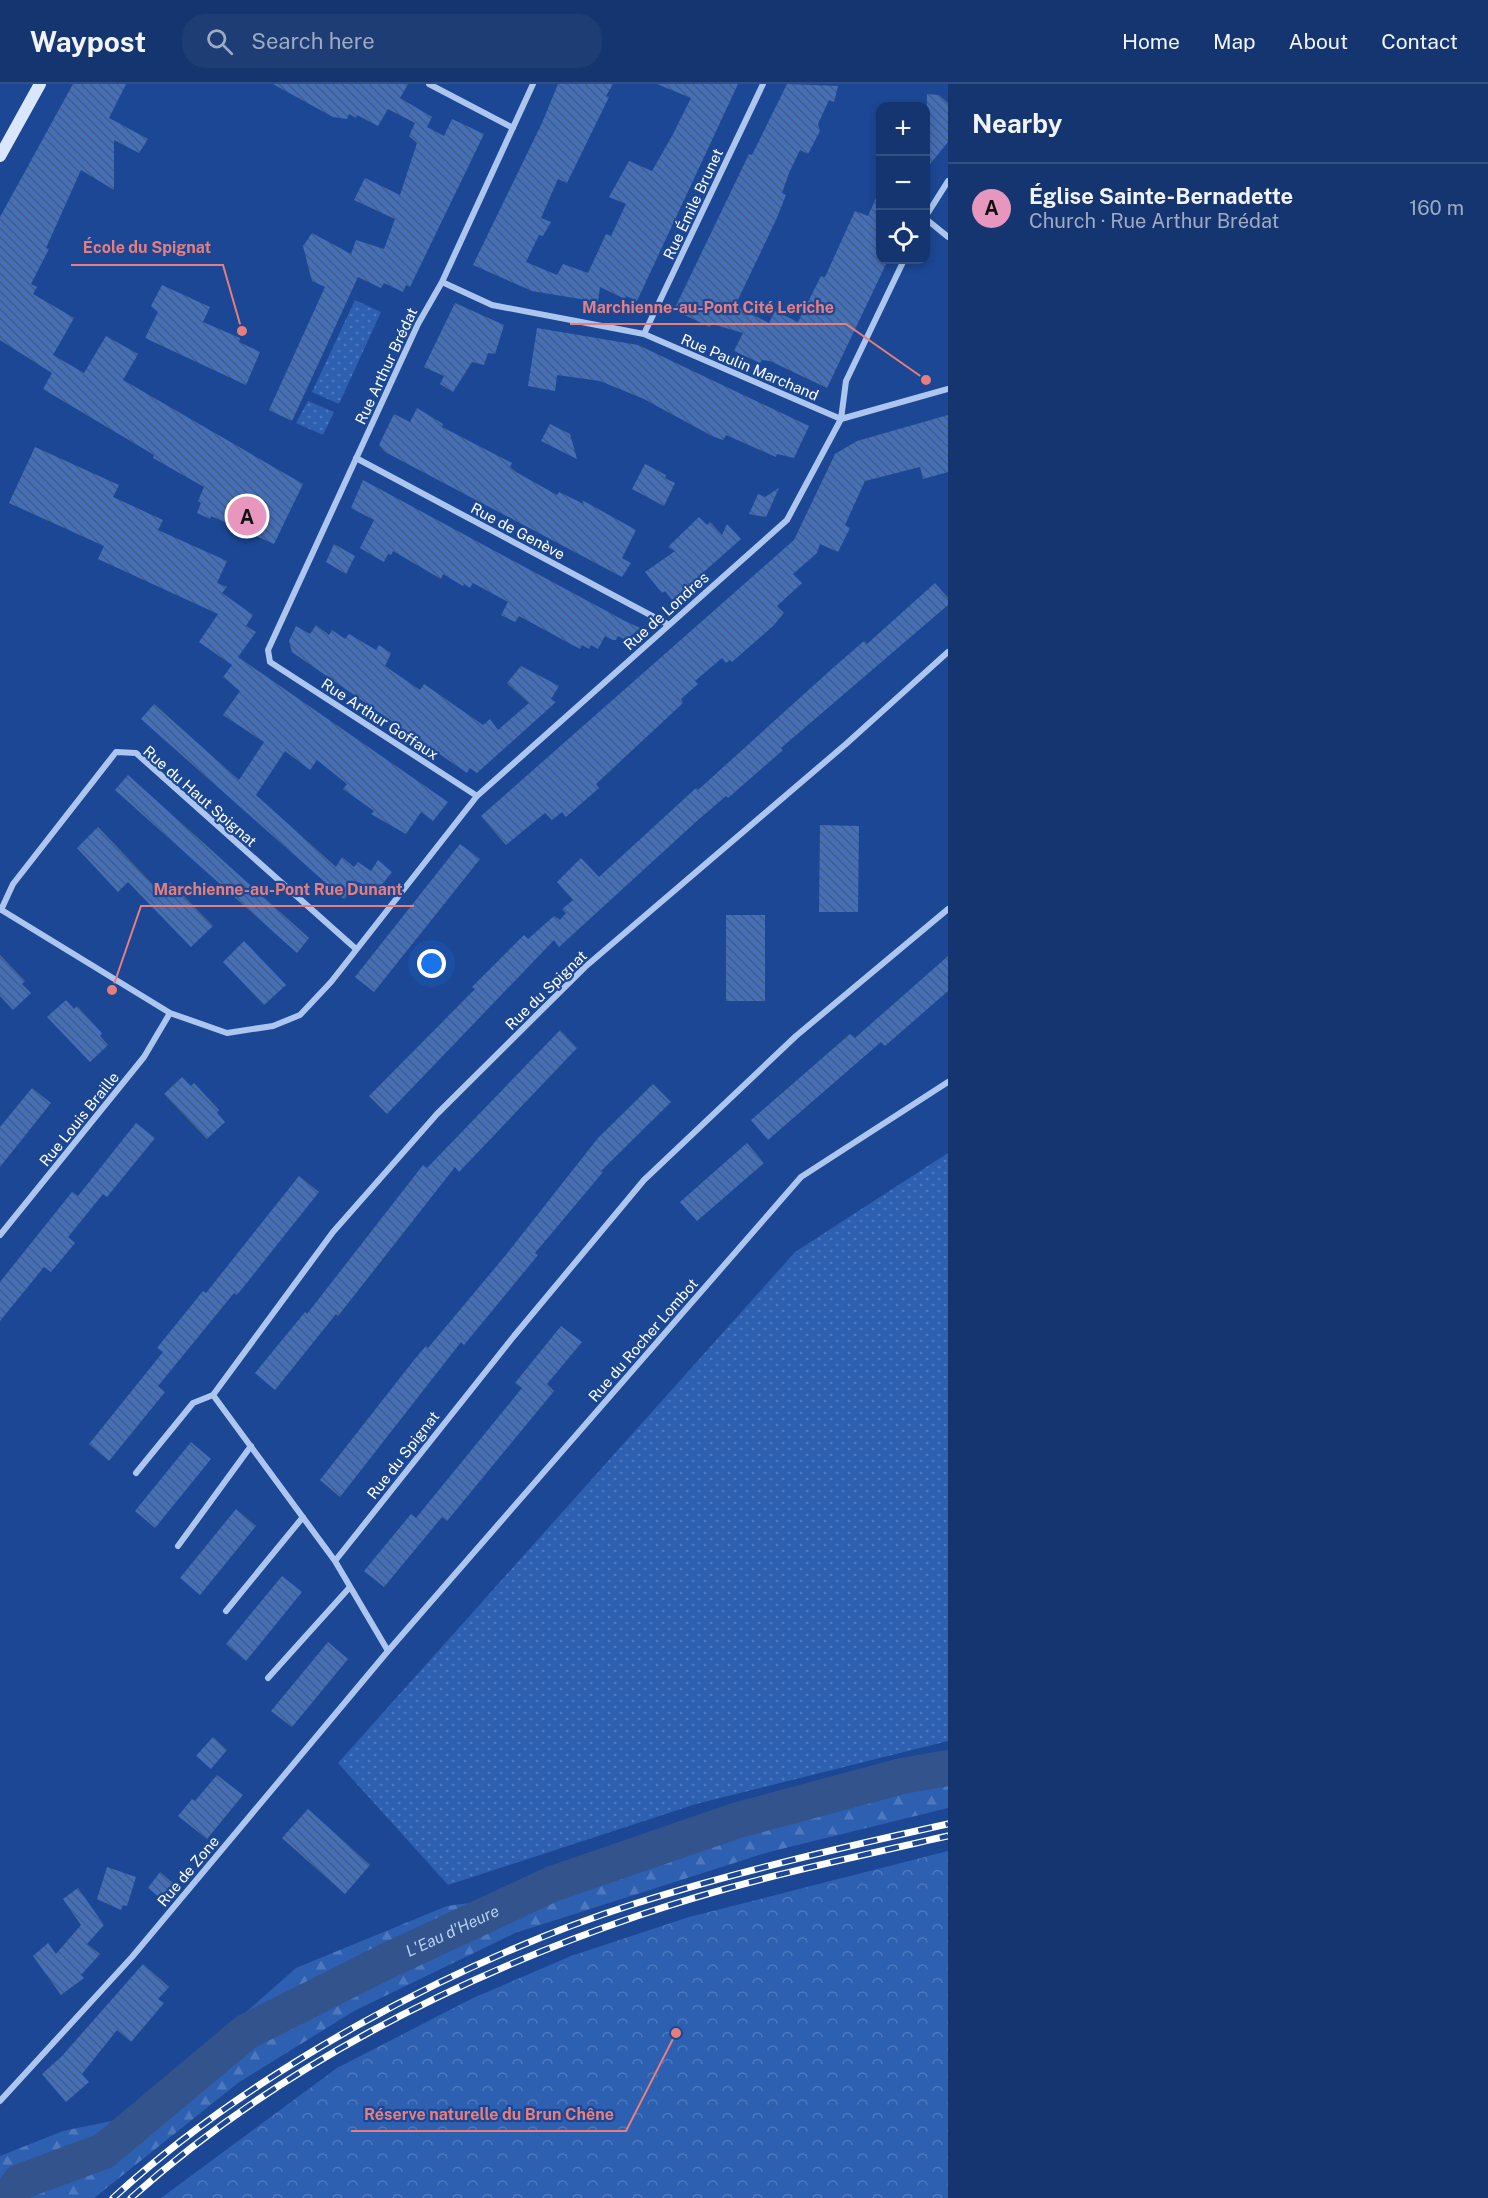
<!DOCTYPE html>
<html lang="en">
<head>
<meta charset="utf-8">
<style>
	:root { --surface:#14356f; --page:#1d3d74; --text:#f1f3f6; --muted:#9dabc3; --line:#335082; --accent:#e797bd }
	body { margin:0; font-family:"Public Sans",sans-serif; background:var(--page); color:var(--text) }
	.controls { position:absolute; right:18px; top:18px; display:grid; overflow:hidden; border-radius:12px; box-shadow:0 3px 9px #0003 }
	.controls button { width:54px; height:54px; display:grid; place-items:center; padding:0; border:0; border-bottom:2px solid var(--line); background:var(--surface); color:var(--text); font:30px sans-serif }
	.you { position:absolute; left:432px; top:880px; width:21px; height:21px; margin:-15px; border:4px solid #fff; border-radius:50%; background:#1a73e8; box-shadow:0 0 0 9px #1a73e833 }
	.badge { display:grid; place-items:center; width:39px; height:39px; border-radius:50%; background:var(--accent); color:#111; font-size:20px; font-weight:700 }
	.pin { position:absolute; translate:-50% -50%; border:3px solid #fff; box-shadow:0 2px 6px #0006 }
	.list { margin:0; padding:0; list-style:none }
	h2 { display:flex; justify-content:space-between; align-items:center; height:78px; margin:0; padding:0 24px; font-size:26px }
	h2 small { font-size:20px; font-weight:400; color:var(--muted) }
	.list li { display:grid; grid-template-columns:39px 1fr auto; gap:18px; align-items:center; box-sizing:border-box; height:90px; padding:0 24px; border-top:2px solid var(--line) }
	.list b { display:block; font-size:22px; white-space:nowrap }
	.list p { margin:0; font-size:20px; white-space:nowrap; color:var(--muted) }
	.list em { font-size:20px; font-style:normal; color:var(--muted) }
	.icon { flex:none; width:33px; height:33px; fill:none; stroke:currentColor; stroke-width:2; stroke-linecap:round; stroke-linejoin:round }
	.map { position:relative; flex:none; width:948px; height:2114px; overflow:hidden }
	header { display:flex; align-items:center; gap:36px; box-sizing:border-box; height:84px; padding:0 30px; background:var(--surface); border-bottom:2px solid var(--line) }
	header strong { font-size:28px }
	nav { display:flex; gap:33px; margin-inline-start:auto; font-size:21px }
	.search { width:420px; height:54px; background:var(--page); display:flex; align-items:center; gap:15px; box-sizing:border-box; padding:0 21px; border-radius:24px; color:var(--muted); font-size:22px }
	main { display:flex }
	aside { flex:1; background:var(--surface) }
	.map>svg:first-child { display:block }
	.grass { fill:url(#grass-dots) }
	.forest { fill:url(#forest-firs) }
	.park { fill:url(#park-crowns) }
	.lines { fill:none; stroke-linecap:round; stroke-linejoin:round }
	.river { stroke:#33538c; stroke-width:36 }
	.building { fill:url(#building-back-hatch) }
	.minor { stroke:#acc6ef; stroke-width:6 }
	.secondary { stroke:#dae6fb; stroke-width:12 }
	.rail-casing { stroke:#fff; stroke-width:7 }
	.rail { stroke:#1b4794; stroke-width:4.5; stroke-dasharray:14; stroke-linecap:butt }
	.labels { text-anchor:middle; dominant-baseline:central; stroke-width:4.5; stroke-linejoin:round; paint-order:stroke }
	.street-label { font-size:15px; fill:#fff; stroke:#1b4794 }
	.water-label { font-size:16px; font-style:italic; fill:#b9d0f6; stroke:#1b4794 }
	.leader { fill:none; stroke:#e67e7e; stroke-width:2 }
	.callout-dot { fill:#e67e7e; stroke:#1b4794; stroke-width:2 }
	.callout-label { font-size:16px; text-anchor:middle; font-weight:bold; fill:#e67e7e; stroke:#1b4794; stroke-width:4.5; stroke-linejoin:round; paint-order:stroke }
</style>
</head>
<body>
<header>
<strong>Waypost</strong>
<div class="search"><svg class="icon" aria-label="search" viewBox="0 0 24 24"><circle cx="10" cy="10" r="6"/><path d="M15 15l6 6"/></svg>Search here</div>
<nav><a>Home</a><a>Map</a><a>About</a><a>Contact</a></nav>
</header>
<main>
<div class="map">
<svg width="948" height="2114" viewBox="0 0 948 2114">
	<defs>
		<pattern id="grass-dots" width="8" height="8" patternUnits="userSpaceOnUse" patternTransform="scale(1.5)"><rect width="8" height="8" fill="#2e60b2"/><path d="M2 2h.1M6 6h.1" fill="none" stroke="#4d78be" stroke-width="1.8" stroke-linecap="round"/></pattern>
		<pattern id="forest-firs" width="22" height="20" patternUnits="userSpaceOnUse" patternTransform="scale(1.5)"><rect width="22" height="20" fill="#2e60b2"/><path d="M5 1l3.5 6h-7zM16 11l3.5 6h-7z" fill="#4d78be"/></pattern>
		<pattern id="park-crowns" width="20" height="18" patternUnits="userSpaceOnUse" patternTransform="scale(1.5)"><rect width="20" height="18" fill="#2e60b2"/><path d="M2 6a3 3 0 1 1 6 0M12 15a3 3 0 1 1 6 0" fill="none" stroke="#4d78be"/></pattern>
		<pattern id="building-back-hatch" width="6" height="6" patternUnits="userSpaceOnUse" patternTransform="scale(1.5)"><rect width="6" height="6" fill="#4470ba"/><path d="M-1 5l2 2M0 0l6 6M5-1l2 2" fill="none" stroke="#485c7e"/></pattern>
	</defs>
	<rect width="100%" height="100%" fill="#1b4794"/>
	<path class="grass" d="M355,216L381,228L339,320L312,308Z
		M308,317L334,328L323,351L296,339Z
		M948,1069V1657L696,1720L448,1801L338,1679L795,1168Z"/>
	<path class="forest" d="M948,1700V1724L769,1768L515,1849L354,1927L238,1999L94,2114H0V2072L63,2047L126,2034L296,1884L447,1822L580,1804L844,1720Z"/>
	<path class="park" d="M948,1767V2114H161L337,1984L473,1914L571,1872L689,1833Z"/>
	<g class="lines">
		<path class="river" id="s1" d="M9,2114L20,2098L104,2067L246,1948L387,1877L552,1800L738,1736L902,1692L948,1684"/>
	</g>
	<path class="building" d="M73,0H126L109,34L148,55L139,69L114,56V106L81,86L46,164L49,165L31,200L37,203L33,210L74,234L53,271L84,289L106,252L138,270L123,296L303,400L274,460L211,432L210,435L197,429L201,419L198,417L204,403L153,374L154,371L43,305L52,289L0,256V133Z
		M273,0H408L400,14L432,33L427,43L444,52L452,35L484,50L410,203L406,201L403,208L384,199L381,204L358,193L292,337L269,326L325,203L312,197L303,162L312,149L351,170L356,156L384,165L395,135L354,116L365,94L400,111L417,59L409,52L415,39L388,25L378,42L357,31L356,34L349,30L347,35L333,33Z
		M558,0H613L606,12L609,13L567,99L558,95L541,134L551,138L543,152L539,151L526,178L557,191L563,180L588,189L606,150L611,152L626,120L609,113L629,77L652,87L672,52L691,14L657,0H738L637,217L626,212L625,215L600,203L598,218L532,207L473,181L542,39Z
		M787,0L838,2L834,18L829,16L818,40L820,47L808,70L800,66L789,89L782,109L786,111L776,136L735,222L769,239L775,227L798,238L821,192L825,193L855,127L868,132L880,105V176H888L827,304L770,277L762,276L760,279L734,267L743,249L712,240L710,243L674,226L749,70L752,71Z
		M927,10L939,11L948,19V58L926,85Z
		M162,201L210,223L203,238L240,254L239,258L260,268L246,301L145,254L158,228L151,222Z
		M455,219L504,241L495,270L488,269L484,281L472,278L453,308L440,300L444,292L424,283Z
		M537,244L638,261L809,342L794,374L777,370L776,373L726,351L723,356L712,352L644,315L600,297L557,291L555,307L528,302Z
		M417,324L443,340L442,343L512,379L510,383L516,388L557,411L559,408L584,420L582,416L636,446L622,474L631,479L622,493L385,368L379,361L394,330L410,338Z
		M948,331V388L923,395L920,383L865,397L845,441L850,444L838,468L820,460L817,469L793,490L802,499L777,522L784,529L773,542L732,578L730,576L726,579L722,574L695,597L698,600L681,615L683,619L596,700L599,704L566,733L562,728L552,736L545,729L506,761L481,732L794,456L835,370L857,357Z
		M550,340L570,350L577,375L541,357Z
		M35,363L119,401L113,413L163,436L158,446L227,477L217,499L227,503L222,509L253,531L246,542L256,548L238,573L448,718L433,737L421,728L406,750L371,730L374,727L343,705L347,700L317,676L310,686L285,667L256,711L336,783L342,773L354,783L358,778L371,787L378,776L392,788L374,811L359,798L344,815L141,635L154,620L239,696L264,658L223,631L240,607L223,593L232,581L199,558L218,530L98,475L104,462L9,419Z
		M645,380L666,391L665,394L675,399L664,422L632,405Z
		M363,396L623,536L640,544L626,556L618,552L616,556H613L605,552L598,565L591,561L589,565L582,561L580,565L519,532L515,538L501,531L508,518L473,499L470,504L464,500L463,502L443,490L441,495L393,467L391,471L388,470L384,478L360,464L374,436L351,424Z
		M779,404L766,433L749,430L758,410L765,413Z
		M699,433L707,441L710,438L722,451L727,440L741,455L672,516L665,507L662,509L645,488L675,467L668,463Z
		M334,460L355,472L346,490L326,478Z
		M935,499L948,514V521L781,664L783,666L728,714L726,712L698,736L559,863L554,856L387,1030L369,1012L475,905L472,903L524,851L528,855L554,832L560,836L566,829L562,825L573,816L557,798L581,774L599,793L696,704L698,706L834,583L864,557L867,560Z
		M316,541L329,551L332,546L345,555L349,550L376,566L379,561L391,569L385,582L420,606L424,600L483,641L490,635L498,646L529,619L507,599L521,582L559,602L551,615L556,618L477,689L470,684L467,689L292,568L289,557L296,542L310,550Z
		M128,691L309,854L297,869L115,706Z
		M820,741L859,742L858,828H819Z
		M98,743L160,808L170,798L213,842L191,863L128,798L118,808L77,764Z
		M460,760L480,775L374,908L355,893Z
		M726,831H765V917H726Z
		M244,857L286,901L264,921L223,878Z
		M0,871L25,897L22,900L31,909L13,926L0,912Z
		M948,872V907L885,962L881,958L768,1056L751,1036L850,950L855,954Z
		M66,916L74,925L77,922L102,949L100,952L108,961L90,978L47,933Z
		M560,946L577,964L459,1088L455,1083L338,1232L336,1230L275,1306L255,1289L305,1228L307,1230L423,1081L427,1084Z
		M182,993L191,1002L194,999L219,1026L217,1029L225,1038L207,1055L164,1010Z
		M653,1000L671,1018L601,1087L603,1088L535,1169L538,1171L464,1261L461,1258L340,1413L320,1396L414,1276L426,1262L428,1264L505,1172L598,1054Z
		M32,1004L51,1019L0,1083V1043Z
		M136,1039L155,1054L107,1113L103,1110L68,1153L75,1159L51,1188L44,1183L0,1237V1198L72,1108L78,1112Z
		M747,1059L764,1079L697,1137L680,1118Z
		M299,1092L319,1108L237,1211L234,1209L158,1302L165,1308L109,1377L89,1360L163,1268L157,1264L203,1207L206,1209Z
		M561,1242L582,1258L547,1300L554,1307L447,1437L442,1433L384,1503L364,1487L411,1430L416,1434L522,1304L515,1299Z
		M191,1358L211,1375L155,1444L135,1427Z
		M236,1425L256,1442L200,1511L180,1494Z
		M282,1492L302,1508L246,1577L226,1560Z
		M328,1558L348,1575L292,1643L271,1627Z
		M213,1653L227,1666L211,1685L196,1672Z
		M217,1691L243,1711L207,1755L178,1732L192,1715L195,1717Z
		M308,1725L370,1781L345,1810L282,1754Z
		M107,1783L136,1793L127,1822L123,1821L121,1826L97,1815Z
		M160,1788L174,1800L161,1815L148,1804Z
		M78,1804L104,1841L87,1860L100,1870L81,1891L84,1894L61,1911L33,1872L48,1859L56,1870L81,1841L63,1815Z
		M143,1880L169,1903L158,1915L164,1919L131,1958L117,1946L82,1990L89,1998L66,2018L42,1990L62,1972Z"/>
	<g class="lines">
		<path class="minor" d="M429,0L513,44
			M926,132L948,97
			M926,135L948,153
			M442,198L492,221L644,250L841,335
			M644,250L763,0
			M841,335L948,305
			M356,374L669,541
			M477,712L270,578L268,566L418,240L442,198L533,0
			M0,825L170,929L227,949L273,942L300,931L331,898L477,712L787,436L841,335L846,297L904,176
			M1,826L13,800L116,668L136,669L356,865
			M0,1151L144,973L170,929
			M136,1389L193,1319L213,1311
			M178,1462L251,1362
			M335,1477L514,1252L644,1096L796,952L948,825
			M226,1527L303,1433
			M388,1567L335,1477L213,1311L333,1148L437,1030L585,883L846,660L948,568
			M268,1594L350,1503
			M0,2017L132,1873L388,1567L801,1093L948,998"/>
		<path class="secondary" d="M0,72L40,0"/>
		<g class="rail-casing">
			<path id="rail" d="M113,2114C252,1987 457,1876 637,1819C739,1787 844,1763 948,1740
				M131,2114C275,1985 457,1893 640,1831C740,1797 845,1775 948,1752"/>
		</g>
		<use href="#rail" class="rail"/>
	</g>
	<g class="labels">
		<g class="street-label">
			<text transform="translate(693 120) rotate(-65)">Rue Émile Brunet</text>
			<text transform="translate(386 282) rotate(-65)">Rue Arthur Brédat</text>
			<text transform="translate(750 283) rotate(23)">Rue Paulin Marchand</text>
			<text transform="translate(518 447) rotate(28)">Rue de Genève</text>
			<text transform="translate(666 527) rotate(-42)">Rue de Londres</text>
			<text transform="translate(380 635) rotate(33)">Rue Arthur Goffaux</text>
			<text transform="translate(200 712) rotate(41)">Rue du Haut Spignat</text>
			<text transform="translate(546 906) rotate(-44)">Rue du Spignat</text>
			<text transform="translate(79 1035) rotate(-51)">Rue Louis Braille</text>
			<text transform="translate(643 1256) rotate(-49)">Rue du Rocher Lombot</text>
			<text transform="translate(403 1371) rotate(-52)">Rue du Spignat</text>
			<text transform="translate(188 1787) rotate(-50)">Rue de Zone</text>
		</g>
		<g class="water-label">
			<text stroke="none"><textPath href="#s1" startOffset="524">L'Eau d'Heure</textPath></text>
		</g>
	</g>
	<path class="leader" d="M242 247L223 181H71M926 296L846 240H570M112 906L141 822H414M676 1949L626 2047H351"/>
	<g class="callout-dot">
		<circle cx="242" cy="247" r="6"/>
		<circle cx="926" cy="296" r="6"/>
		<circle cx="112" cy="906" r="6"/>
		<circle cx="676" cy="1949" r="6"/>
	</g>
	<g class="callout-label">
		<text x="147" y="169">École du Spignat</text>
		<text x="708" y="229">Marchienne-au-Pont Cité Leriche</text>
		<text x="278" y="811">Marchienne-au-Pont Rue Dunant</text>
		<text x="489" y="2036">Réserve naturelle du Brun Chêne</text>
	</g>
</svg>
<div class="controls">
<button>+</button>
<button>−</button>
<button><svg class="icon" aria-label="locate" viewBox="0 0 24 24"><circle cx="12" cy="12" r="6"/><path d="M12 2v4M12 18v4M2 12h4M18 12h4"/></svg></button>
</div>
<div class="you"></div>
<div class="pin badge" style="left:247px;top:432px">A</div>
</div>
<aside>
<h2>Nearby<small></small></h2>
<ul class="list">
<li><span class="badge">A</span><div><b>Église Sainte-Bernadette</b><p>Church · Rue Arthur Brédat</p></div><em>160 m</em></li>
</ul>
</aside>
</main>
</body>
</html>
